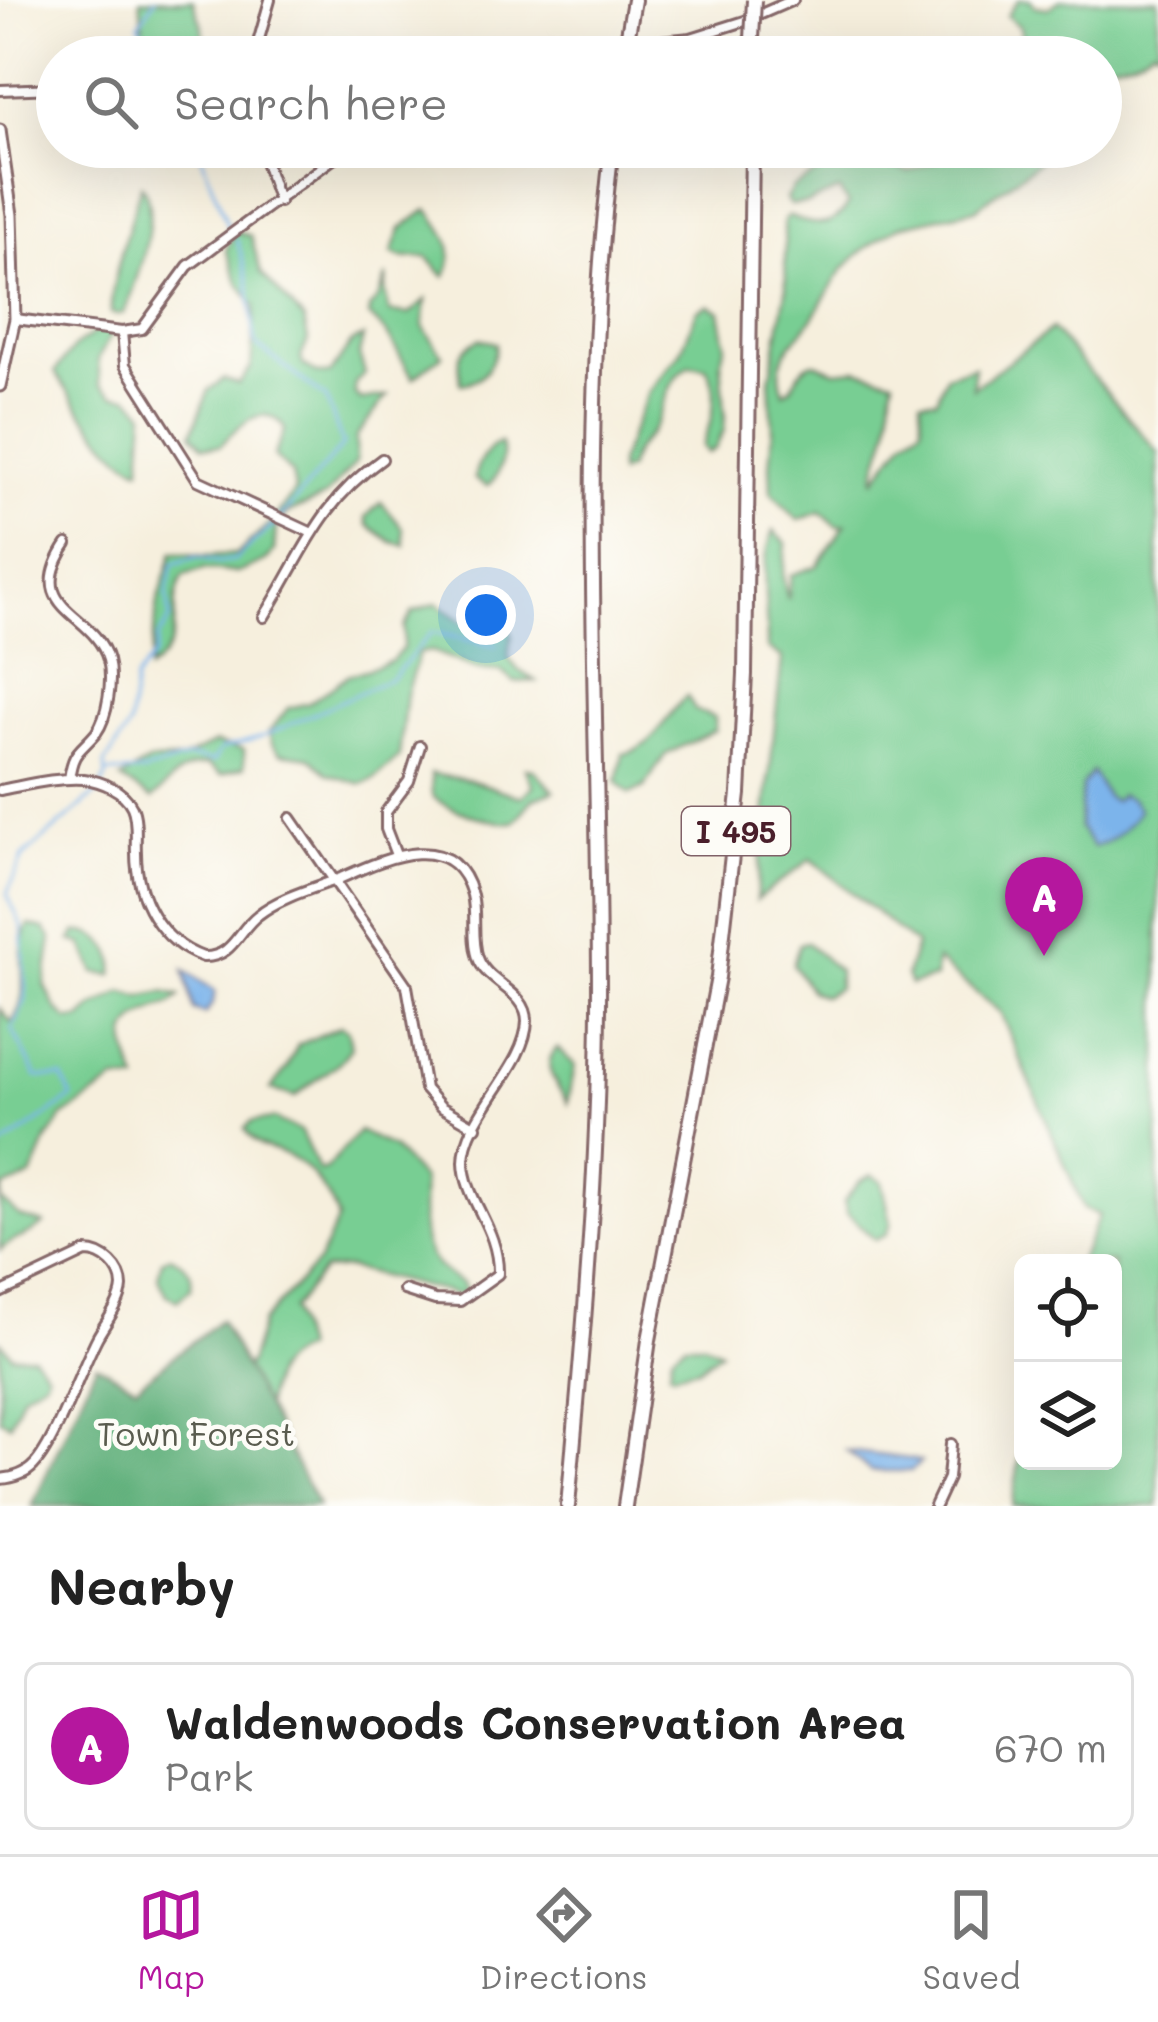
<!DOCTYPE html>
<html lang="en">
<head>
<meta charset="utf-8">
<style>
	:root { --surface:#fff; --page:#f2f2f2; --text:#222; --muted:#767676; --line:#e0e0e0; --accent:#b5179e }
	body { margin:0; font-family:Mali,sans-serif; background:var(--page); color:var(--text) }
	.controls { position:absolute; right:36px; bottom:36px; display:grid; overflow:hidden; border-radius:18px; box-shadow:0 12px 48px #0002 }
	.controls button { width:108px; height:108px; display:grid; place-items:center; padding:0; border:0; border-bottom:3px solid var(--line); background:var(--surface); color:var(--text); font:60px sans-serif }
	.you { position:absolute; left:486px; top:615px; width:42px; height:42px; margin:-30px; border:9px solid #fff; border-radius:50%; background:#1a73e8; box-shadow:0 0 0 18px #1a73e833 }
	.badge { display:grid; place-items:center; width:78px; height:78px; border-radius:50%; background:var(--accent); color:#fff; font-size:39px; font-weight:700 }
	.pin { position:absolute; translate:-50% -99px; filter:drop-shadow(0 3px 6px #0008) }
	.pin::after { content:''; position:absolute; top:63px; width:42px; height:36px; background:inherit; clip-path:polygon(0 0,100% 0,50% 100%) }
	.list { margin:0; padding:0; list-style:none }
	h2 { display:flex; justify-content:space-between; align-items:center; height:156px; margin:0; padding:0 48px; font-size:51px }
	h2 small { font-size:39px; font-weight:400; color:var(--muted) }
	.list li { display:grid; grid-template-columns:78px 1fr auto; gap:36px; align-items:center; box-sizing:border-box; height:168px; margin:0 24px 24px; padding:0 24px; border:3px solid var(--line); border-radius:18px }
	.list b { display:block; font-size:45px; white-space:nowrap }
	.list p { margin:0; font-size:39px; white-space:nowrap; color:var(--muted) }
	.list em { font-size:39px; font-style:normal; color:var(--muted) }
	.icon { flex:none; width:66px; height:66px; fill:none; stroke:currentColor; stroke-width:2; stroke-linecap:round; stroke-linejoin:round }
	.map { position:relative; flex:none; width:1158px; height:1506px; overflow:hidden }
	.search { position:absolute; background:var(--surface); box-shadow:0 12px 48px #0002; left:36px; right:36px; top:36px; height:132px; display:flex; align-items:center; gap:30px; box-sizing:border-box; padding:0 42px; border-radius:66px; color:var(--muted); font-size:45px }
	.sheet { height:348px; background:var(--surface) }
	nav { display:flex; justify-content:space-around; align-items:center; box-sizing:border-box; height:168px; border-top:3px solid var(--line); background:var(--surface); font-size:33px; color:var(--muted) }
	nav a { display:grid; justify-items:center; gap:6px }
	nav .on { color:var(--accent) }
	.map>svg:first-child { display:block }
	.green { fill:#78ce93; stroke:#61765f; stroke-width:3 }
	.forest { fill:#62b17d; stroke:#566854; stroke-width:3 }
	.water { fill:#7bb4eb; stroke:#626a8b; stroke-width:3 }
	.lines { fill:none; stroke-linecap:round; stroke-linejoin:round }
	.stream { stroke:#7bb4eb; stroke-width:3 }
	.minor-casing { stroke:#866869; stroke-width:14 }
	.major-casing { stroke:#866869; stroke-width:15 }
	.highway-casing { stroke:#866869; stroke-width:18 }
	.minor { stroke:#fff; stroke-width:8 }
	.major { stroke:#fff; stroke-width:9 }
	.highway { stroke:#fff; stroke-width:12 }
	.highway-bridge-casing { stroke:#866869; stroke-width:18; stroke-linecap:butt }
	.highway-bridge { stroke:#fff; stroke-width:12 }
	.labels { text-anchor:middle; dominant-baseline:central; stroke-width:9; stroke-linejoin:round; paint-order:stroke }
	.shield { fill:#fdfcf7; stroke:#806168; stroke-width:3 }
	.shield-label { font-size:30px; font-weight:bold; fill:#4a1f2b }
	.park-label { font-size:33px; fill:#5a5c4f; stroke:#fdfcf7 }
</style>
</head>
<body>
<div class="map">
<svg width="1158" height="1506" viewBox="0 0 1158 1506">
	<rect width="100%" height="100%" fill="#fdfcf7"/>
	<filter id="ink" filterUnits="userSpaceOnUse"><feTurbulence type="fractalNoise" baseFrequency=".00833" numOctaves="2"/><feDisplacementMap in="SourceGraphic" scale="24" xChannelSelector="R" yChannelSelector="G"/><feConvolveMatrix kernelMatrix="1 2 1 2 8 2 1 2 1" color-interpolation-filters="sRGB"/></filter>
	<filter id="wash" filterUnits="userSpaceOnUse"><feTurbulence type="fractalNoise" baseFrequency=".004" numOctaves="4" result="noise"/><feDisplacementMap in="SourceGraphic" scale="48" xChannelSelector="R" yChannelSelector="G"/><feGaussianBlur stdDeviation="2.7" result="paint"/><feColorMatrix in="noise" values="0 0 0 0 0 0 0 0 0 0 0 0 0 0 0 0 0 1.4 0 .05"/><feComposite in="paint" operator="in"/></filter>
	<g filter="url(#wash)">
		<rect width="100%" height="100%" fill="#f6efdd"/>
		<path class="green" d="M140,0H193L203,29L204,57H152L143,29Z
			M1018,0H1031L1035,6L1048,8L1061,0H1158V49L1152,47C1136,60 1125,61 1105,62L1101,57H1034L1023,44L1020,27L1007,16Z
			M828,147L845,152L856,147H876L884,163L908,172L972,147H1058L975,209L900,226C879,238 853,255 839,275C828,290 820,310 808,324C790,345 772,361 784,392C799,386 796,366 814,362L835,371L856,369L894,379C889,397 893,413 888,431C884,448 877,462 874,481L906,438L922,426L921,400L937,399L946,375L974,366L973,388L1052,329L1158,452V1506H1012L1023,1437V1461H1113V1263H1079L1099,1215L1084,1209L1000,1012L936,960L935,978L910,985L906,976L916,945L811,859L756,900L782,658L767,648C768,613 758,562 774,531L786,543L783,577L788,600L791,575L817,566L845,525L837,526L821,512L798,520L771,492L770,465L773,431L770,380L786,291L784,220L788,216C811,225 834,231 848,204L839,190L808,203L790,205L786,199L793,187L827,168Z
			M141,185C163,212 136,282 124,313L116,315L111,313C109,286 132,214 141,185Z
			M428,209C445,231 460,250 445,277L427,257L402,258L392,253L401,229Z
			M235,231L251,236L261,273L304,320L308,340L301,357L303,365L318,374H330L352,342L363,337L359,355L365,374L355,383V395L361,400L387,396L356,437V462L325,497L288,513L276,527L274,551L266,561L238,573L204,569L184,575C164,611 190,640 149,670L158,601L173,552L204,556L237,554L272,522L295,491L292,474L274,456L285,429C264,397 236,429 220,446H203L192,433L209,390L223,379L239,384L251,368L255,306L238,282L226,250Z
			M387,275L385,291L389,312L410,314L426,300L423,326L442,355L413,378L387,334L369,316V308L378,299Z
			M708,305L720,311L726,345L721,361L725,413L724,430L715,449L707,453L702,446C712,421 721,391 706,367L690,365C667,379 666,405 655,426C644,446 635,442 628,469L619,474V462L649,391L681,351L697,311Z
			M103,327L112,333L98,359L100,384L114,395L130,397L145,412L141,468C111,459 71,397 55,372L75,346Z
			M479,339L496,343C495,363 482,382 461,384C459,360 454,352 479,339Z
			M500,442C506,454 499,479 487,486L475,479C474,467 488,447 500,442Z
			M381,502L403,528L405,545L392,542L368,525L366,517Z
			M437,603L461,621L480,629L506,618L512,635L508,657L518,670L536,681L514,682L501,671L476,669L432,651L419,653L406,694L399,757L373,780L361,784L328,774L310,757L280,753L272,744L269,732L288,708L309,703L347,676L392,661L403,648L404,627L413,612Z
			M687,696L695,710L715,718V730L665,755L644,787L630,794L617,782L623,754C657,748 663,716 687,696Z
			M215,743L244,750V767L221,775L207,765C174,768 173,782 152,799L121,779L150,761L180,760Z
			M525,768L533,769L554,791L533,799L514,822C496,825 443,809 432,795L431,774L473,781L521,797L533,786Z
			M29,925L45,929L52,939L45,985L56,1008L68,1020L81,1019L93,1008L123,992L139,997L164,992L180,996C173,1004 166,1006 155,1010C113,1026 127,1050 138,1082L116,1081L63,1117L48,1138L31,1177L3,1188L1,1200L20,1217L44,1224C30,1237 13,1237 0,1250V1008L11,1022C36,994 11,956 29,925Z
			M84,932C105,937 119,953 113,975L95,973L83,945L71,940L76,933Z
			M806,942L838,971V988L823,996L811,991L793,965L799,944Z
			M341,1026L348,1031L351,1047C338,1070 313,1079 295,1097L271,1089L287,1068L298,1045Z
			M557,1048L575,1065L568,1103C557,1084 539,1067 557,1048Z
			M274,1119L301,1132L319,1171L326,1169L359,1131L393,1148L422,1180C424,1226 413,1259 462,1283L465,1291L457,1295L348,1268L323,1270L292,1309L303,1350C271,1364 271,1378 265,1410L239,1371L249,1363L262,1322L318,1262L338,1219C332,1199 312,1169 292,1158C273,1147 259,1152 245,1129L251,1122Z
			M872,1175L882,1181L891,1223L886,1235L875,1240L847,1213L844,1201L860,1181Z
			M170,1256C185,1263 194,1270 191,1288L178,1300L167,1295L158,1277L162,1260Z
			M0,1341L12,1355H33L47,1372L45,1379L23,1393L10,1424L0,1419Z
			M685,1343H703L720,1351L698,1368L672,1373L669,1371L672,1354Z"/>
		<path class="forest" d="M220,1320L318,1506H32L96,1364L136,1386Z"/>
		<path class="water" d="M1092,772L1107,798L1115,801L1120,795L1132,799L1139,810C1129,825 1112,843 1093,847L1079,828L1082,785Z
			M184,970L215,991L213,1003L205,1014L194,1010Z
			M847,1451L911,1459L921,1462L911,1471H870Z"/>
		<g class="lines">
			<path class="stream" d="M155,0L139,24L156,57
				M198,147L228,227
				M107,773L145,772L190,757L213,762L221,749L262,737L392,678L432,632L496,646
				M0,1148L72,1098L62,1077H37L12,1029L26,999L22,927L7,894L23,857L99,791L106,777L105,764L129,727L135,680L155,654L158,638L170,619L167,593L173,564L197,557L218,562L234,560L274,525L343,445L326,398L255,344L248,278L237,240"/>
		</g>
	</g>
	<g filter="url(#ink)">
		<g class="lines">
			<g class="minor-casing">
				<path id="minor" d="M254,57L270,0
					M497,57L691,38L745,21L793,0
					M0,90L57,88
					M260,147L279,202
					M15,319L122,332L142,329L188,266L349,147
					M122,332L125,365L198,480L310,532
					M67,544C22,611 95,611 108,660C113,679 108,717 96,733C79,753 73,750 69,779
					M264,617C303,555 318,504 382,459
					M0,790C27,785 57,777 84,779C101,781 124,790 132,807C138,820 135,839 136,853C136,897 160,942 203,957C233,958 238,930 258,915C280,897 315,888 341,878C384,859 453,826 472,895C477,915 471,939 478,958C487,984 527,991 527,1021C526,1067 464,1115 464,1162C465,1201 499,1227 498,1274L460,1301L435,1300L404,1290
					M291,818L407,986L425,1089L441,1107L476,1127
					M396,855L386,829V812L409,781L420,746
					M0,1293L86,1252C104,1252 122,1269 122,1287C121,1304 105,1323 97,1338C81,1369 55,1443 34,1465C26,1474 12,1478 0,1479
					M935,1506L948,1478L951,1444"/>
			</g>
			<g class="major-casing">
				<path id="major" d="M0,130L12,215L15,319L0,386"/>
			</g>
			<g class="highway-casing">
				<path id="highway" d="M628,34L634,0
					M752,39L753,57
					M568,1506C583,1340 598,1175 599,1008C600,721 577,433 612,147
					M625,1506L649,1340L718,977L739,794L745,674L752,147"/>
			</g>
			<use href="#minor" class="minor"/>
			<use href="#major" class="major"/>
			<use href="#highway" class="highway"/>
			<g class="highway-bridge-casing">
				<path id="highway-bridge" d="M752,39L754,0
					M624,57L628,34"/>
			</g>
			<use href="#highway-bridge" class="highway-bridge"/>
		</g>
	</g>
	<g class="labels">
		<rect class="shield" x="682" y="807" width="108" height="48" rx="9"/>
		<g class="shield-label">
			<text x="736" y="831">I 495</text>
		</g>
		<g class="park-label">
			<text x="196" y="1432">Town Forest</text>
		</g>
	</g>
</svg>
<div class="controls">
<button><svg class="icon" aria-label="locate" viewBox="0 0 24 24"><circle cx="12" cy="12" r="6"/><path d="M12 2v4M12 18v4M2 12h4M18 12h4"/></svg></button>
<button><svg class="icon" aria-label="layers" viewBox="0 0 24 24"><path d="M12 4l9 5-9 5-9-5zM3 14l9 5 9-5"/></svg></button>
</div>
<div class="you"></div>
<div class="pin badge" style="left:1044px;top:956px">A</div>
<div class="search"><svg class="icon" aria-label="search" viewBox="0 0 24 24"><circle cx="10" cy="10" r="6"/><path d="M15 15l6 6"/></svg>Search here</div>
</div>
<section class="sheet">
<h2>Nearby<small></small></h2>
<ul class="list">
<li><span class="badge">A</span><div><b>Waldenwoods Conservation Area</b><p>Park</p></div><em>670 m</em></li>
</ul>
</section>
<nav>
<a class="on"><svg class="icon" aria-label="map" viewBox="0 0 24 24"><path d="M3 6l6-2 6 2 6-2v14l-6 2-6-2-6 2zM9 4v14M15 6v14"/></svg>Map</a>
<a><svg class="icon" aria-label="directions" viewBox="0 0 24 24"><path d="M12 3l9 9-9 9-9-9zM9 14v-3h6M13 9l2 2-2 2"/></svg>Directions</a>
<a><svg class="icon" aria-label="saved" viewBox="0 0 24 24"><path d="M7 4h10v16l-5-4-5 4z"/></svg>Saved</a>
</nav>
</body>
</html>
